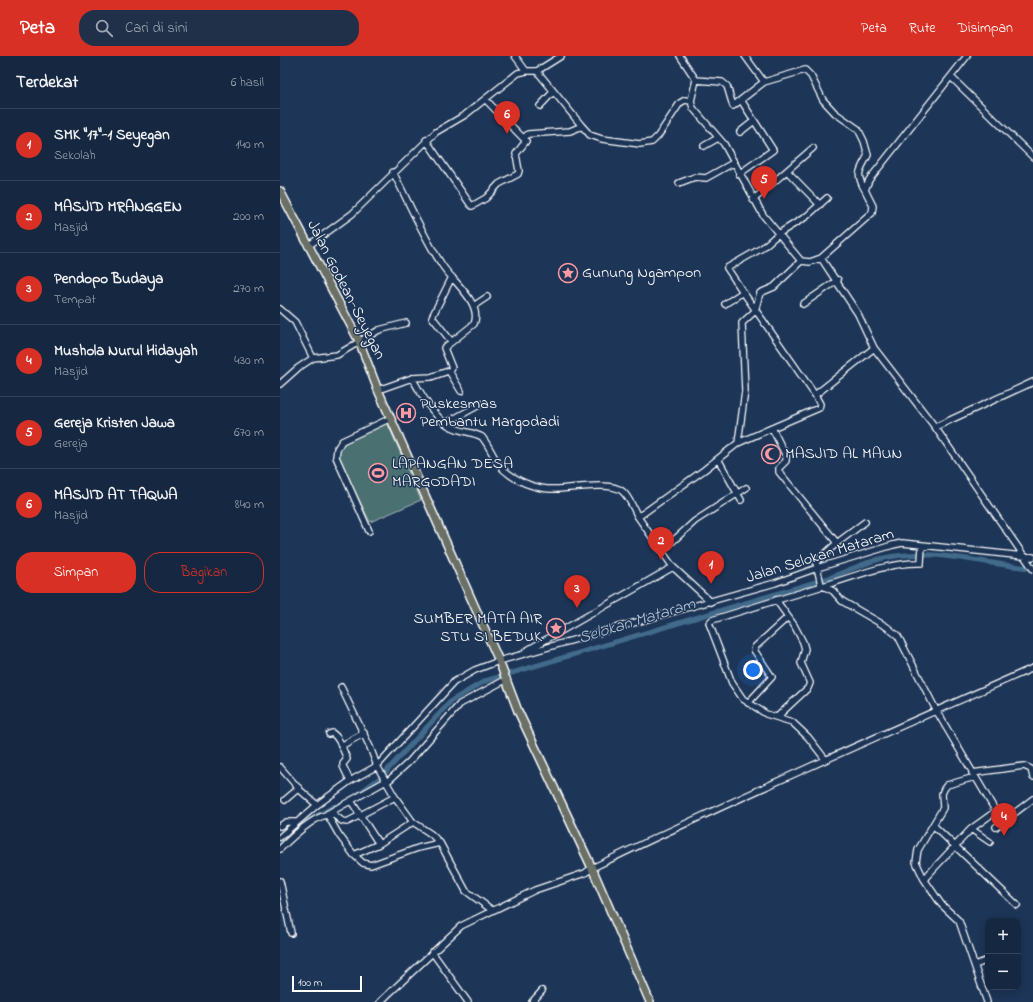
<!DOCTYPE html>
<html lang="id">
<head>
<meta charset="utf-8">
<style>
	:root { --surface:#162841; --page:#1f3048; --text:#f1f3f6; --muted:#9ea6b1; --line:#35445a; --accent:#d93025 }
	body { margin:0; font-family:"Indie Flower",sans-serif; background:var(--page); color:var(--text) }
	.controls { position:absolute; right:12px; bottom:12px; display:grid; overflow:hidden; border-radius:8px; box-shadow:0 2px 10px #0003 }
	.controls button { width:36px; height:36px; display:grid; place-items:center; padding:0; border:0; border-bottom:1px solid var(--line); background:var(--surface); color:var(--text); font:20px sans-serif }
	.scale { position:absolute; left:12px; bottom:10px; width:70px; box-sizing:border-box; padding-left:4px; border:2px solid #fff; border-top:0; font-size:11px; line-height:14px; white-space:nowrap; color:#fff; -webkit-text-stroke:3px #1d3557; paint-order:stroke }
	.you { position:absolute; left:473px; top:614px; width:14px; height:14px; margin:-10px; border:3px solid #fff; border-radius:50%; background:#1a73e8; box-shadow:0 0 0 6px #1a73e833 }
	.badge { display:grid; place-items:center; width:26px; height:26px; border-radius:50%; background:var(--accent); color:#fff; font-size:13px; font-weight:700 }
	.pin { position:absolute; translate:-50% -33px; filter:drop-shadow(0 1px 2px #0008) }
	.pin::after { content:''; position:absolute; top:21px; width:14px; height:12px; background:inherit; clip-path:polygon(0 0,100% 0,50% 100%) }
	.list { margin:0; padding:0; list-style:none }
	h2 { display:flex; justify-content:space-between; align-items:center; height:52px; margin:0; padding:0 16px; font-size:17px }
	h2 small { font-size:13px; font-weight:400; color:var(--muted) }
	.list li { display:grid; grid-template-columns:26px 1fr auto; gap:12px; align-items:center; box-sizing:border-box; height:72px; padding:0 16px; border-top:1px solid var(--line) }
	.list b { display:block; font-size:15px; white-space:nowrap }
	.list p { margin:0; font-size:13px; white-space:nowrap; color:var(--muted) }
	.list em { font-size:13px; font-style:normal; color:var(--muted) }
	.actions { display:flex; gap:8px; padding:12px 16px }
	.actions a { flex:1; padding:9px 0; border:1px solid var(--accent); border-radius:16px; text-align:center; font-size:14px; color:var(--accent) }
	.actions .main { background:var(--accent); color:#fff }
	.icon { flex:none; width:22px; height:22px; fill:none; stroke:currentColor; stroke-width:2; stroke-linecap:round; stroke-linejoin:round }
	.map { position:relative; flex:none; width:753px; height:946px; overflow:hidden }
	header { display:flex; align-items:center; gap:24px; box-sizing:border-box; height:56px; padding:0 20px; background:var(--accent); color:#fff }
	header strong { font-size:19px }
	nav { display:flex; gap:22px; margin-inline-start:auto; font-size:14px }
	.search { width:280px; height:36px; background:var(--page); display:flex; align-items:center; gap:10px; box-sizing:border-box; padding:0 14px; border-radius:16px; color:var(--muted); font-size:15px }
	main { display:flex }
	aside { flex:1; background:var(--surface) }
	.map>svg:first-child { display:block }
	.green { fill:#4c6f71; stroke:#a6b7b8 }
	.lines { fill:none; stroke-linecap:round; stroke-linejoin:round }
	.canal { stroke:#426b8a; stroke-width:5 }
	.minor-casing { stroke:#fff; stroke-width:8 }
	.major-casing { stroke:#fff; stroke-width:10 }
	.minor { stroke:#1d3557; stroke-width:5.5 }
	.major { stroke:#6b7065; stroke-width:7 }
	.labels { text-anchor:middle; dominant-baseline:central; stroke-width:3; stroke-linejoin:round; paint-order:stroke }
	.poi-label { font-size:16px; fill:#fff; stroke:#1d3557; text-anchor:start }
	.street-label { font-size:16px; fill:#fff; stroke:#1d3557 }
	.water-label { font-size:17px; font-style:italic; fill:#b3c4d0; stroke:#1d3557 }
</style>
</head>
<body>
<header>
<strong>Peta</strong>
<div class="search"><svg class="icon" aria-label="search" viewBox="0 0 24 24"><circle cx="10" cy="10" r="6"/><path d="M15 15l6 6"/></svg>Cari di sini</div>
<nav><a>Peta</a><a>Rute</a><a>Disimpan</a></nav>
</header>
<main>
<aside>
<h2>Terdekat<small>6 hasil</small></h2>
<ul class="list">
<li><span class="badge">1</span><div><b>SMK &quot;17&quot;-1 Seyegan</b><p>Sekolah</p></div><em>140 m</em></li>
<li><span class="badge">2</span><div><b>MASJID MRANGGEN</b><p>Masjid</p></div><em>200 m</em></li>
<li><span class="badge">3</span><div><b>Pendopo Budaya</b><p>Tempat</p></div><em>270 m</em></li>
<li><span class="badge">4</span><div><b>Mushola Nurul Hidayah</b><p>Masjid</p></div><em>430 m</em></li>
<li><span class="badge">5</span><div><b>Gereja Kristen Jawa</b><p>Gereja</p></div><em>670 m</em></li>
<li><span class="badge">6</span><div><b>MASJID AT TAQWA</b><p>Masjid</p></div><em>840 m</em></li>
</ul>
<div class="actions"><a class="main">Simpan</a><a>Bagikan</a></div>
</aside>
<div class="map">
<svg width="753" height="946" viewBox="0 0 753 946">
	<rect width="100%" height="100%" fill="#1d3557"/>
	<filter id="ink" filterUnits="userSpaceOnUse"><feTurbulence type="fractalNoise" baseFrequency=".025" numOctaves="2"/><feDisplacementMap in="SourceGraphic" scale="8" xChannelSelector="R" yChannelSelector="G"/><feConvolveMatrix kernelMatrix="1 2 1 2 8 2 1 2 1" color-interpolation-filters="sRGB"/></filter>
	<g filter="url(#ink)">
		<path class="green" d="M106,364L141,444L90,466L53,390Z"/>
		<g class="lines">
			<path class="canal" d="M78,738L101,721L171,645L205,625L549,522C567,515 586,506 604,502C653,491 704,509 753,512
				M0,789L22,768L55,750"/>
			<g class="minor-casing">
				<path id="minor" d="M235,0L246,15
					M400,0L416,24L411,45L413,52L444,88L483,159L521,205L530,206L541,202L578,258L594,292L655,371L753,513
					M465,0L484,26
					M257,15L301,69L310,79L322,83L360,88L372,86L378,80L400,47L405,44L411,45
					M671,21L753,101
					M416,24L442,26L447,30L453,50L484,26L525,14L531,20L543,44L555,57L578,73L584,85L588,99C580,115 575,117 585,134
					M260,50L273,36
					M460,76L474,65
					M244,82L248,78L290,75L302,70
					M146,84L190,148L192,150L206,142L219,128L238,118L239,115L236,98L246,85L205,43
					M424,90L438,82
					M507,115L540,149
					M459,118L493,94L461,44
					M399,127L415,121L426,122L453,107
					M473,144L533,92
					M28,190L72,158L156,76L185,59L238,17L246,15H257L281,0
					M541,202L592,157L593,150L585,134L589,124L687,0
					M463,236L447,212L482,192L498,178L527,160L547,142
					M445,248L463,236L535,339
					M523,248L558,224
					M195,249L207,241
					M0,253L15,266L33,302
					M171,285L152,261L172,221
					M169,315L181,335
					M132,322C142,339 154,363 172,371C182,376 193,376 202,381C212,393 215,409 229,418C241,427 260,434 275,433C291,433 330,425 342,435C349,440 354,454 358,461
					M0,328L18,312L33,302L57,299L99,274L126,267
					M98,334L132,322L151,321L171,314L172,312L164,292L194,268C203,247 172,225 162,209C143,180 129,147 113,116
					M166,367L201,348
					M655,371L753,326
					M492,372L539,352L540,348L535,339L594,292
					M458,387L465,335L462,267L475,255L480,237L494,231L521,205
					M438,403L461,444
					M89,475L56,401L57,393L62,385L111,362
					M557,487L585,466
					M382,495L415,465L466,432
					M496,544L514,569L523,586L525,593L521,607L530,627L528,632L497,661
					M431,546L393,511L358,461L424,414L458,387L492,372L506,400V405L499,412V416L557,487L536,506L541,529L553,535L562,545L607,571L618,580L656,654L722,766
					M246,595L393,511
					M61,631L90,691L97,710L115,741L133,766L151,778L160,787L186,835L212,854
					M468,647L492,621L474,594L475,591L508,561
					M49,678L52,677C60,682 63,694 67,703L63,708V710L70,725
					M61,690L84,677
					M545,703L528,681L512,666L486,658L463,643L452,627L429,567L432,564C470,552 508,541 546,529C576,520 609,506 641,507L642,489
					M0,711L20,734L37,749
					M692,717L744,710L751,713L753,721
					M695,721L667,729L664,733L662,738L663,752L638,794L636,806L644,823L661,848L679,865L707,946
					M107,726L129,706L180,648L227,623
					M5,744L19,732
					M71,745L99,788
					M133,766L99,788L74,799L83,807L91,809L138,792L160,787
					M653,769L737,849
					M0,770L6,766H15
					M716,771L753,743
					M691,773L716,755
					M0,781L37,749L70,725L97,710L174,626L195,614L219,605L495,527L537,512L613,489L622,487L642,489L753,501
					M0,793C11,782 36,757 53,758L62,765L67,766L115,741
					M74,799L59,779L47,758L106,725
					M644,823L691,773L710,786
					M0,825L11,877
					M152,896L188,946
					M695,909L708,904
					M100,946L181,870L255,834L305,817L312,812C457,742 605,677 753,612
					M252,946L262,935"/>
			</g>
			<g class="major-casing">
				<path id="major" d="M0,135L79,285L98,334L219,605L238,655L312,812L370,946"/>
			</g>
			<use href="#minor" class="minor"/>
			<use href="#major" class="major"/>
		</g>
	</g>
	<defs>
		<g id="sight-ring" transform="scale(1)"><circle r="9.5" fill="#1d3557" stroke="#ff9aa2" stroke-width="1.5"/><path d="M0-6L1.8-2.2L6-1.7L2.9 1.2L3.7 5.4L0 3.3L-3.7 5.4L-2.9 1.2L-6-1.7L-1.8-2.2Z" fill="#ff9aa2"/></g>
		<g id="hospital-ring" transform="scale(1)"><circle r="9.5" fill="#1d3557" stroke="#ff9aa2" stroke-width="1.5"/><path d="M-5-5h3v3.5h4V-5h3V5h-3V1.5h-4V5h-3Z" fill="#ff9aa2"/></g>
		<g id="mosque-ring" transform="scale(1)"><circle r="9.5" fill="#1d3557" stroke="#ff9aa2" stroke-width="1.5"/><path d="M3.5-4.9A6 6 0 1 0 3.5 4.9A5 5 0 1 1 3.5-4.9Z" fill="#ff9aa2"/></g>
		<g id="stadium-ring" transform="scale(1)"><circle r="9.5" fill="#1d3557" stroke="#ff9aa2" stroke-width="1.5"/><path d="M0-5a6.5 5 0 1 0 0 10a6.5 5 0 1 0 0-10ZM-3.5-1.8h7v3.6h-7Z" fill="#ff9aa2"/></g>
	</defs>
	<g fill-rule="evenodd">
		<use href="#sight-ring" x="288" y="217"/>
		<use href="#hospital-ring" x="126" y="357"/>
		<use href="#mosque-ring" x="491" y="398"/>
		<use href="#stadium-ring" x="98" y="417"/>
		<use href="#sight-ring" x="276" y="572"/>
	</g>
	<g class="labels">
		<g class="poi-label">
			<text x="302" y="217">Gunung Ngampon</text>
			<text x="140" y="348">Puskesmas<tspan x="140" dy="18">Pembantu Margodadi</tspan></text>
			<text x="505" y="398">MASJID AL MAUN</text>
			<text x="112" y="408">LAPANGAN DESA<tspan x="112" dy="18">MARGODADI</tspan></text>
			<text x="262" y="563" text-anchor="end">SUMBER MATA AIR<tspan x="262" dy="18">STU SI BEDUK</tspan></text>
		</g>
		<g class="street-label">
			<text transform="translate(66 234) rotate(63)">Jalan Godean-Seyegan</text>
			<text transform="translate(540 500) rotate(-17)">Jalan Selokan Mataram</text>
		</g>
		<g class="water-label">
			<text transform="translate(357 565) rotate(-17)">Selokan Mataram</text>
		</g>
	</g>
</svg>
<div class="controls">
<button>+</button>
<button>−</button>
</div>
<div class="scale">100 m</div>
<div class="you"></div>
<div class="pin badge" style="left:431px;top:528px">1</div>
<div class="pin badge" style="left:381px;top:504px">2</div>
<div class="pin badge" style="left:297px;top:552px">3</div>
<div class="pin badge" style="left:724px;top:780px">4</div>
<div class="pin badge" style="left:484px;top:143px">5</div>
<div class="pin badge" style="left:227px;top:78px">6</div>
</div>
</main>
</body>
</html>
